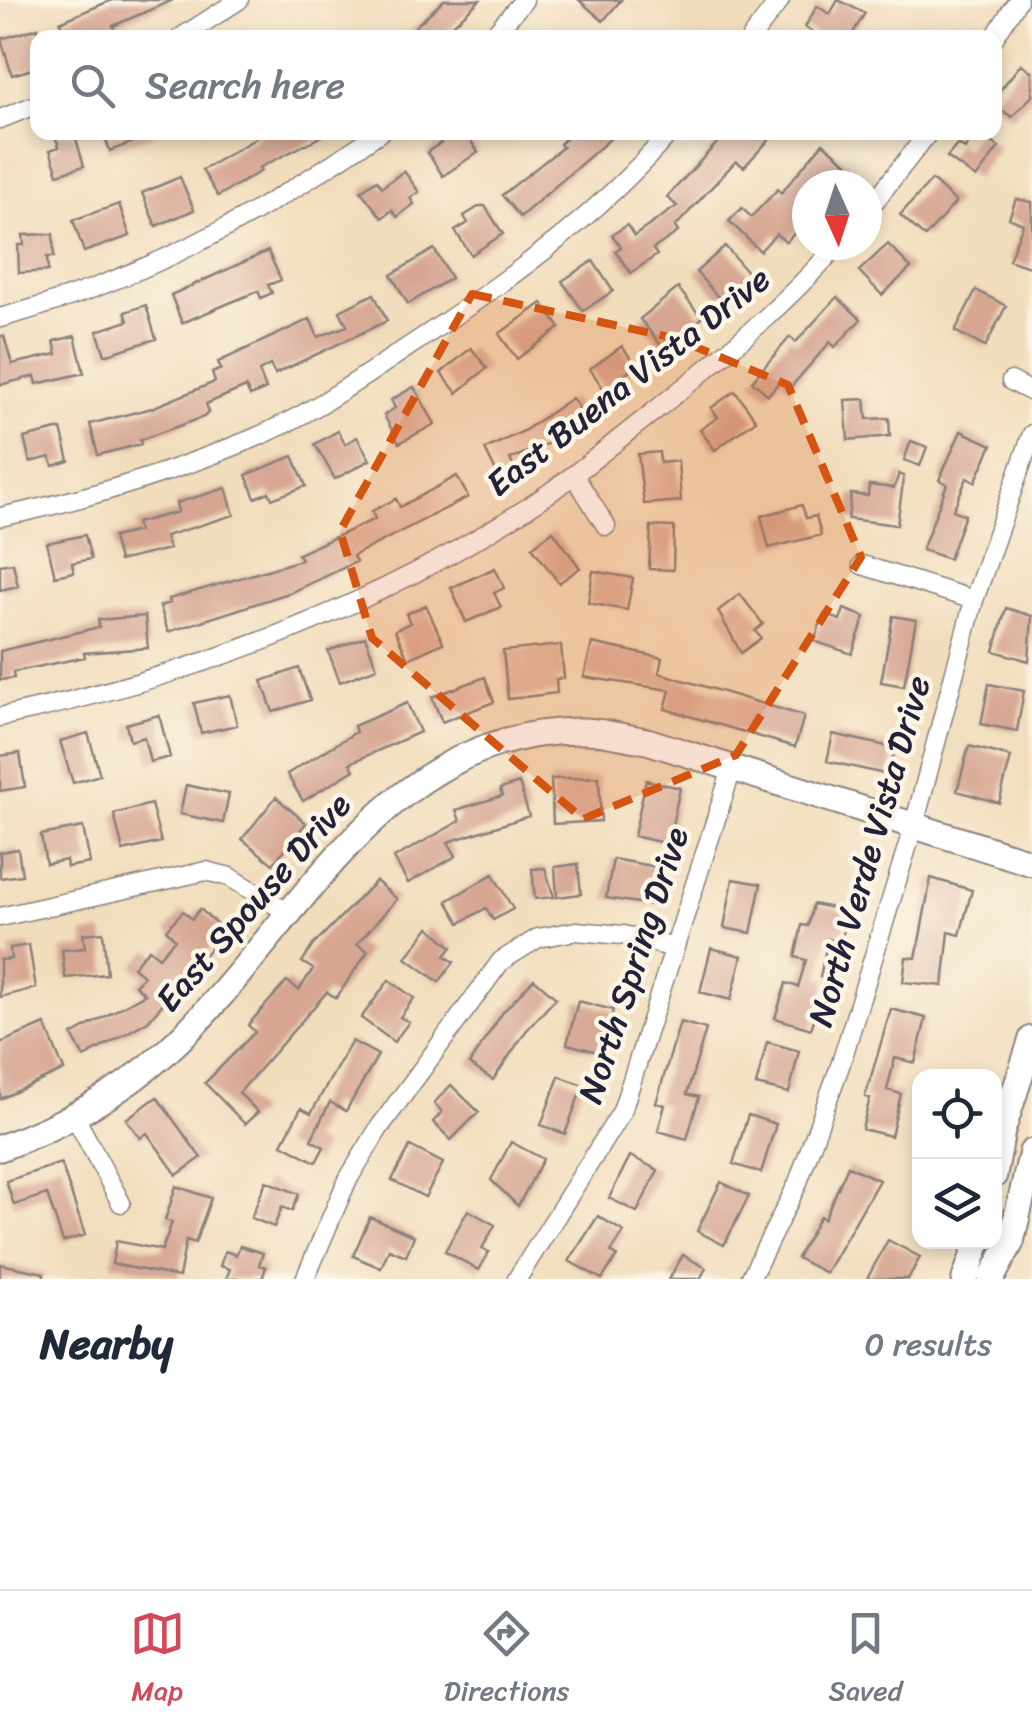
<!DOCTYPE html>
<html lang="en">
<head>
<meta charset="utf-8">
<style>
	:root { --surface:#fff; --page:#f2f2f3; --text:#1f2937; --muted:#747a83; --line:#e0e1e3; --accent:#d1495b }
	body { margin:0; font-family:Sriracha,sans-serif; background:var(--page); color:var(--text) }
	.controls { position:absolute; right:30px; bottom:30px; display:grid; overflow:hidden; border-radius:20px; box-shadow:0 5px 15px #0003 }
	.controls button { width:90px; height:90px; display:grid; place-items:center; padding:0; border:0; border-bottom:2px solid var(--line); background:var(--surface); color:var(--text); font:50px sans-serif }
	.compass { position:absolute; left:792px; top:170px; width:90px; height:90px; border-radius:50%; background:var(--surface); box-shadow:0 5px 15px #0003; rotate:177deg }
	.list { margin:0; padding:0; list-style:none }
	h2 { display:flex; justify-content:space-between; align-items:center; height:130px; margin:0; padding:0 40px; font-size:42px }
	h2 small { font-size:32px; font-weight:400; color:var(--muted) }
	.icon { flex:none; width:55px; height:55px; fill:none; stroke:currentColor; stroke-width:2; stroke-linecap:round; stroke-linejoin:round }
	.map { position:relative; flex:none; width:1032px; height:1279px; overflow:hidden }
	.search { position:absolute; background:var(--surface); box-shadow:0 5px 15px #0003; left:30px; right:30px; top:30px; height:110px; display:flex; align-items:center; gap:25px; box-sizing:border-box; padding:0 35px; border-radius:20px; color:var(--muted); font-size:38px }
	.sheet { height:310px; background:var(--surface) }
	nav { display:flex; justify-content:space-around; align-items:center; box-sizing:border-box; height:140px; border-top:2px solid var(--line); background:var(--surface); font-size:28px; color:var(--muted) }
	nav a { display:grid; justify-items:center; gap:5px }
	nav .on { color:var(--accent) }
	.map>svg:first-child { display:block }
	.building { fill:#d6a693 }
	.lines { fill:none; stroke-linecap:round; stroke-linejoin:round }
	.minor-casing { stroke:#8a807c; stroke-width:21 }
	.secondary-casing { stroke:#8a807c; stroke-width:29 }
	.minor { stroke:#fff; stroke-width:18 }
	.secondary { stroke:#fff; stroke-width:25 }
	.marked { fill:#d45411; fill-opacity:0.2; stroke:#d45411; stroke-width:8; stroke-dasharray:20 12; stroke-linejoin:round }
	.labels { text-anchor:middle; dominant-baseline:central; stroke-width:9; stroke-linejoin:round; paint-order:stroke }
	.street-label { font-size:35px; fill:#22223b; stroke:#fcf5e5 }
</style>
</head>
<body>
<div class="map">
<svg width="1032" height="1279" viewBox="0 0 1032 1279">
	<rect width="100%" height="100%" fill="#fcf5e5"/>
	<filter id="ink" filterUnits="userSpaceOnUse"><feTurbulence type="fractalNoise" baseFrequency=".01" numOctaves="2"/><feDisplacementMap in="SourceGraphic" scale="20" xChannelSelector="R" yChannelSelector="G"/><feConvolveMatrix kernelMatrix="1 2 1 2 8 2 1 2 1" color-interpolation-filters="sRGB"/></filter>
	<filter id="wash" filterUnits="userSpaceOnUse"><feTurbulence type="fractalNoise" baseFrequency=".0048" numOctaves="4" result="noise"/><feDisplacementMap in="SourceGraphic" scale="40" xChannelSelector="R" yChannelSelector="G"/><feGaussianBlur stdDeviation="2.25" result="paint"/><feColorMatrix in="noise" values="0 0 0 0 0 0 0 0 0 0 0 0 0 0 0 0 0 1.4 0 .05"/><feComposite in="paint" operator="in"/></filter>
	<g filter="url(#wash)">
		<rect width="100%" height="100%" fill="#f1ddbc"/>
		<g id="blocks">
			<path class="building" d="M112,0H173L113,26L115,31L101,38H66L60,22Z
				M444,0H480L439,38H403Z
				M579,0H621L603,21Z
				M838,0L865,13L850,38H822L805,27L817,6L830,14Z
				M38,28L36,68L12,75L1,39Z
				M1021,64L1032,72V96L1012,117L994,105V98Z
				M74,132L84,166L58,174L50,150L59,147L55,135Z
				M103,132H154L155,134L110,151Z
				M256,132H330L259,168L261,171L218,196L202,170L258,137Z
				M434,132H465L478,152L443,176L427,152L441,143Z
				M572,132H618L520,217L502,195L563,147L560,144Z
				M705,132H776L744,167L736,161L675,227L678,232L653,249L657,255L631,273L615,251L621,247L612,235L627,225L634,236L677,206L667,197L717,143Z
				M977,132L999,147L976,178L947,157L958,144L965,149Z
				M823,143L852,167L837,185H807V220L786,242L776,234L760,251L729,221L742,208L751,217L778,189L781,193Z
				M404,171L419,192L410,198L414,204L397,217L392,210L382,218L361,191L377,180L382,187Z
				M180,177L194,210L156,226L142,193Z
				M932,180L956,202L925,237L900,215Z
				M1016,199L1032,202V268L1009,260L1023,224L1009,218Z
				M119,204L130,236L84,252L73,220Z
				M480,206H485L503,234L471,255L455,231L468,223L464,216Z
				M53,234L54,257H47L48,271L19,273L18,245H24L23,235Z
				M888,244L911,268L882,295L859,271Z
				M725,246L754,280L742,290L737,283L719,298L696,272Z
				M434,249L451,278L408,304L391,275Z
				M268,251L281,280L268,285L272,293L261,298L258,291L182,323L171,295Z
				M593,261L613,291L583,311L562,281Z
				M678,288L702,318L689,328L693,334L668,354L640,319Z
				M976,290L1006,306L985,347L955,331Z
				M374,294L387,321L275,374L270,365L259,371L266,389L250,396L246,387L206,404L209,412L204,417L140,440L141,444L98,455L90,424L152,408L215,382L212,373L221,369L218,362L310,319L318,337L347,326L340,311Z
				M837,297L861,319L835,347L830,342L790,388L781,380L768,395L752,381L790,337L796,342Z
				M542,303L560,328L517,359L499,334Z
				M146,305L156,339L105,355L97,331L128,321L125,312Z
				M0,336H4L12,364L57,354L54,341L75,336L84,373L37,384L35,376L0,385Z
				M622,346L636,366L620,378L629,390L612,401L590,369Z
				M471,348L487,368L457,393L441,373Z
				M414,387L435,424L399,443L384,415L395,408L391,400Z
				M735,391L756,420L715,450L700,430L718,417L711,408Z
				M572,398L586,418L547,444L510,459L517,475L501,482L485,449L524,431Z
				M865,399L867,419L889,418L890,436L848,440L845,400Z
				M61,429L69,461L53,466L50,457L30,462L24,438Z
				M338,431L345,444L357,437L370,460L335,479L315,444Z
				M961,431L992,445L975,482L967,478L953,510L965,515L949,559L922,550L947,484L939,480Z
				M911,441L927,447L920,466L904,460Z
				M659,452L660,463L678,461L681,501L644,504L638,454Z
				M293,456L306,486L272,499L269,492L255,498L246,475Z
				M899,474L904,476L897,525L848,519L851,494L868,496L869,485L894,488Z
				M457,476L468,497L353,556L356,562L292,592L168,632L160,606L170,603L169,599L301,560L298,554L375,519L372,511L396,499L400,507Z
				M226,488L234,515L165,536L169,549L119,561L113,537L138,531L136,523L178,512L176,503Z
				M802,505L806,518L816,516L821,535L769,548L761,516Z
				M651,526L674,527L673,570L649,569Z
				M553,531L580,568L559,583L532,547Z
				M85,535L91,559L72,563L74,572L55,576L47,543Z
				M13,563L18,586L0,590V565Z
				M495,568L504,588L494,593L501,607L466,622L451,588Z
				M593,571L633,578L627,610L588,603Z
				M740,594L763,624L755,631L761,638L741,653L718,611Z
				M426,605L443,643L408,659L395,630L410,623L406,614Z
				M1006,608L1032,616L1029,661L994,651Z
				M844,609L865,617L852,654L814,641L824,614L840,620Z
				M145,616L148,648L84,653L85,657L13,672L14,678L0,680V651L99,627L98,620Z
				M893,616L916,620L904,686L881,682Z
				M365,637L377,668L340,682L328,651Z
				M592,643L662,658L659,673L804,716L795,747L665,709L670,690L584,677Z
				M561,645L564,678L556,679L557,693L508,699L503,651Z
				M299,668L310,700L273,712L262,681Z
				M485,677L494,702L442,722L432,697Z
				M989,684L1024,691L1017,731L981,724Z
				M230,695L237,725L201,733L194,703Z
				M407,703L420,732L350,763L354,770L303,801L287,774L356,732L354,726Z
				M159,715L170,757L150,762L144,737L130,741L126,724Z
				M88,733L100,775L73,783L60,741Z
				M833,734L895,748L889,775L827,761Z
				M969,746L1011,757L999,803L957,791Z
				M20,753L25,787L0,791V756Z
				M599,777L601,821L553,824L551,779Z
				M646,780L680,788L668,844L634,836Z
				M519,783L529,816L448,842L456,856L408,883L394,858L460,821L456,810L502,796L500,789Z
				M186,785L229,794L223,823L180,814Z
				M276,797L306,823L273,864L242,839Z
				M151,804L161,842L123,851L114,814Z
				M83,827L90,863L67,867L66,860L46,864L41,835Z
				M18,849L22,875L0,878V852Z
				M613,859L657,867L651,905L606,898Z
				M578,864L581,894L557,897L555,867Z
				M545,868L554,897L535,899L532,869Z
				M493,874L513,909L493,920L486,908L460,923L447,901Z
				M931,878L972,890L960,935L949,932L943,986L903,982L906,957L916,958Z
				M733,879L761,884L751,933L724,928Z
				M376,881L397,899L357,944L368,951L336,998L327,992L239,1093L258,1112L245,1124L205,1083L255,1032L248,1025L287,981L299,990L313,969L302,962L313,945Z
				M813,904L848,911L841,942L828,939L820,977L827,979L811,1029L775,1018L786,983L798,987L806,960L795,957L802,925L808,926Z
				M200,909L225,931L148,1021L84,1057L72,1035L145,994L135,985L144,976L133,967L149,949L159,957L175,939L166,930L183,911L192,919Z
				M429,927L452,947L445,956L454,962L439,982L406,958Z
				M103,932L107,974L65,978L62,950L85,948L83,934Z
				M29,945L36,988L0,997V960L11,959L10,948Z
				M711,948L742,956L731,1000L700,992Z
				M534,979L556,998L526,1031L493,1080L469,1064L503,1012Z
				M389,980L414,998L400,1017L409,1022L394,1042L361,1018Z
				M578,1001L613,1010L602,1053L567,1044Z
				M891,1009L926,1018L915,1063L895,1058L887,1090L901,1094L891,1136L862,1129L870,1098L865,1097Z
				M680,1022L706,1029L687,1094L699,1097L687,1139L658,1131L665,1105L656,1103Z
				M45,1024L64,1070L0,1099V1043Z
				M352,1041L378,1055L346,1111L330,1102L311,1140L324,1147L316,1162L282,1144L301,1108L311,1113Z
				M767,1042L799,1051L789,1093L756,1085Z
				M559,1076L583,1085L565,1134L541,1125Z
				M451,1085L479,1112L451,1140L433,1122L442,1112L434,1103Z
				M157,1097L201,1158L177,1175L147,1133L140,1138L126,1119Z
				M748,1115L776,1124L761,1173L733,1164Z
				M511,1142L543,1159L518,1206L491,1180Z
				M410,1146L443,1163L425,1197L392,1180Z
				M630,1156L658,1170L637,1212L609,1198Z
				M61,1163L85,1235L63,1242L47,1194L14,1205L6,1181Z
				M848,1166L879,1180L826,1273L797,1258L820,1216L824,1219Z
				M266,1181L299,1194L292,1211L282,1207L274,1227L251,1218Z
				M721,1182L749,1196L724,1245L697,1231Z
				M176,1186L211,1198L195,1243L186,1240L179,1277L112,1264L116,1241L162,1250L172,1222L165,1220Z
				M468,1210L495,1225L482,1249L489,1252L479,1270L445,1251Z
				M598,1216L624,1232L611,1252L617,1256L602,1279L569,1261Z
				M370,1217L414,1236L406,1256L389,1249L381,1268L353,1256Z
				M888,1240L920,1257L908,1279H867Z
				M240,1246L263,1253L259,1265L266,1267L262,1279H226L230,1269L220,1266L225,1251L236,1255Z
				M683,1255L706,1268L700,1279H669Z
				M0,1264L44,1273L43,1279H0Z"/>
		</g>
	</g>
	<g filter="url(#ink)">
		<use href="#blocks" fill-opacity="0" stroke="#8a807c" stroke-width="2.5"/>
		<g class="lines">
			<g class="minor-casing">
				<path id="minor" d="M180,38L239,0
					M491,38L524,0
					M751,38L780,0
					M994,38L1018,0
					M0,119L38,104
					M867,211L929,132
					M0,318C146,279 256,217 380,132
					M1011,381L1032,392
					M574,475L606,526
					M0,517C84,500 167,474 247,441C303,419 356,382 405,349C499,287 596,219 670,132
					M862,565L974,600
					M0,717C181,679 355,616 513,517C562,487 607,448 652,413C717,361 783,308 837,245
					M0,917L206,871L230,877L290,914
					M74,1115L121,1203
					M305,1279L347,1181L379,1128L501,961L538,938L576,931L623,935L675,948
					M517,1279L622,1111L733,766
					M750,1279L797,1185L841,1063L914,825L974,600L1032,434"/>
			</g>
			<g class="secondary-casing">
				<path id="secondary" d="M0,1148C58,1127 118,1095 165,1053C296,934 380,727 586,731C606,732 627,738 647,741L1032,863
					M994,1175L1002,1131L1032,1039
					M965,1279L978,1242
					M991,1279L1011,1242L1032,1152"/>
			</g>
			<use href="#minor" class="minor"/>
			<use href="#secondary" class="secondary"/>
		</g>
	</g>
	<path class="marked" d="M472,294L674,338L788,385L861,557L736,755L583,819L372,638L340,531Z"/>
	<g class="labels">
		<g class="street-label">
			<text transform="translate(628 381) rotate(-38)">East Buena Vista Drive</text>
			<text transform="translate(869 851) rotate(-74)">North Verde Vista Drive</text>
			<text transform="translate(253 902) rotate(-49)">East Spouse Drive</text>
			<text transform="translate(633 965) rotate(-72)">North Spring Drive</text>
		</g>
	</g>
</svg>
<div class="controls">
<button><svg class="icon" aria-label="locate" viewBox="0 0 24 24"><circle cx="12" cy="12" r="6"/><path d="M12 2v4M12 18v4M2 12h4M18 12h4"/></svg></button>
<button><svg class="icon" aria-label="layers" viewBox="0 0 24 24"><path d="M12 4l9 5-9 5-9-5zM3 14l9 5 9-5"/></svg></button>
</div>
<svg class="compass" viewBox="-18 -18 36 36"><path d="M0-13l5 13h-10z" fill="#e53935"/><path d="M0 13l5-13h-10z" fill="#747a83"/></svg>
<div class="search"><svg class="icon" aria-label="search" viewBox="0 0 24 24"><circle cx="10" cy="10" r="6"/><path d="M15 15l6 6"/></svg>Search here</div>
</div>
<section class="sheet">
<h2>Nearby<small>0 results</small></h2>
<ul class="list">
</ul>
</section>
<nav>
<a class="on"><svg class="icon" aria-label="map" viewBox="0 0 24 24"><path d="M3 6l6-2 6 2 6-2v14l-6 2-6-2-6 2zM9 4v14M15 6v14"/></svg>Map</a>
<a><svg class="icon" aria-label="directions" viewBox="0 0 24 24"><path d="M12 3l9 9-9 9-9-9zM9 14v-3h6M13 9l2 2-2 2"/></svg>Directions</a>
<a><svg class="icon" aria-label="saved" viewBox="0 0 24 24"><path d="M7 4h10v16l-5-4-5 4z"/></svg>Saved</a>
</nav>
</body>
</html>
